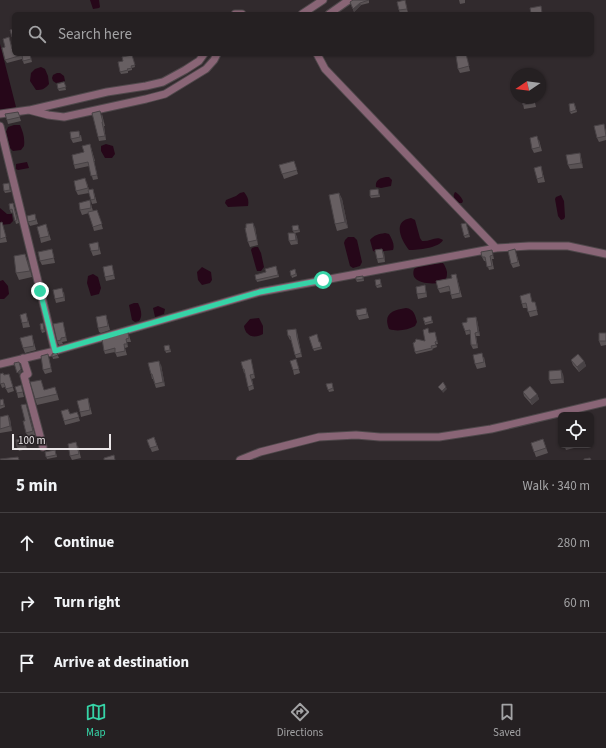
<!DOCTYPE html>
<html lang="en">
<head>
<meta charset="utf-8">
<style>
	:root { --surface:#252022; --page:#2d282a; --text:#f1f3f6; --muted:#a3a3a5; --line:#423e40; --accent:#36d4a7 }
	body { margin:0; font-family:"Source Sans 3",sans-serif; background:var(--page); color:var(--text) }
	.controls { position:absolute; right:12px; bottom:12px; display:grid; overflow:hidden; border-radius:6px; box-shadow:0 1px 3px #0004 }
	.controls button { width:36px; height:36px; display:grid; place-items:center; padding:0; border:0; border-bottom:1px solid var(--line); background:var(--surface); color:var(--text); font:20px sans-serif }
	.compass { position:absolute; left:510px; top:68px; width:36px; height:36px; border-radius:50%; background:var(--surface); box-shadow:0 1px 3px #0004; rotate:257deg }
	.scale { position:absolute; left:12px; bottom:10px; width:99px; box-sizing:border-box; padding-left:4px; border:2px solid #eae6e8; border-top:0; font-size:11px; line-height:14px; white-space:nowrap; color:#eae6e8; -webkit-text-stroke:3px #272124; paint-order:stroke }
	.stop { position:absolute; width:12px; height:12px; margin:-9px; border:3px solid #36d4a7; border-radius:50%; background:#fff }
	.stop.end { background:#36d4a7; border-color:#fff; box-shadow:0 1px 4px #0008 }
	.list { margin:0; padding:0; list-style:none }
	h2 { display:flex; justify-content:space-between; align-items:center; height:52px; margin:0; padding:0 16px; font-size:17px }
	h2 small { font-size:13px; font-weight:400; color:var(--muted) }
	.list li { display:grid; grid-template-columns:26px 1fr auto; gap:12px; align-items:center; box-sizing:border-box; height:60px; padding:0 16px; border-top:1px solid var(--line) }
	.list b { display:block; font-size:15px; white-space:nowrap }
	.list em { font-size:13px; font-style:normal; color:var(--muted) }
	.icon { flex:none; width:22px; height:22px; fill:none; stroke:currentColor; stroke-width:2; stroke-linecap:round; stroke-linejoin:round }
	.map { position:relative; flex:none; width:606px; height:460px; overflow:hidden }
	.search { position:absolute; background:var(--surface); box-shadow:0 1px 3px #0004; left:12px; right:12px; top:12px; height:44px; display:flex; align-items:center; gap:10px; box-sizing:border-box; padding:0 14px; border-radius:6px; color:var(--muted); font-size:15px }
	.sheet { height:232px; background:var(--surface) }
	nav { display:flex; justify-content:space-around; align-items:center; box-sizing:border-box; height:56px; border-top:1px solid var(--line); background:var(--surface); font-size:11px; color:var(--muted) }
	nav a { display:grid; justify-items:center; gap:2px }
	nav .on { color:var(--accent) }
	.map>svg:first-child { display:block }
	.water { fill:#260719 }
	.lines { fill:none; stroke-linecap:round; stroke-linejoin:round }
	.minor-casing { stroke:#4f484b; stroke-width:9 }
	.minor { stroke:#896576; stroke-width:7 }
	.wall { fill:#595254 }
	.shaded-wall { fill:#484245 }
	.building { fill:#675f62; stroke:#484245 }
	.route { stroke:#36d4a7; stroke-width:5 }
</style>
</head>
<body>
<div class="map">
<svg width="606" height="460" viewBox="0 0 606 460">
	<rect width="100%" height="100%" fill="#312a2d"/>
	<path class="water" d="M90,0H99L100,7L99,8L93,9Z
		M0,44L16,107L14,109L0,111Z
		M41,67L45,69L48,76L49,84C45,89 42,90 36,90L30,81L31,73L35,69Z
		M57,73H60L64,76L65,81L56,83L53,81L52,78L53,75Z
		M14,125H20C23,132 25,138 24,146L21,150L13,151L10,148L6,132L8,127Z
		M106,144L113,146L115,154L112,158H105L101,151V146Z
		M27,162L29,168L18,170L16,169V164Z
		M386,177H389L392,180L391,186L381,188L376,187C375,180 380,178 386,177Z
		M244,192C248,197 249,200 248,206L228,207L225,203L226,200L236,196L240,193Z
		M455,192C458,193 462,198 463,201L462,203H458C455,200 453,198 454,194Z
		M561,195L564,201L565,217L564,219L561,220L558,216L555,199L556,197Z
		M0,208L7,214H12L13,221L10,224L0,225Z
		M411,218L415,220L420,238L422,241C430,242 436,235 443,240C439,248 418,250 409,250C401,240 392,221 411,218Z
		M385,233L389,234C392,239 395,245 393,250L376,252L373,251L370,240C374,235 379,234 385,233Z
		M348,237H354L357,240L362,262L360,266L353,268L350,266L344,243L345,240Z
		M255,247H258L261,253L264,267L261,271H257L256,268L251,250L252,248Z
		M443,263C445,266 446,268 447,272C447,275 447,279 444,281C438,285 419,284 415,278C413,276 413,272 414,269C421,263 434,264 443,263Z
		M202,267L211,272L212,280L210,283L202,285L198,280L197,272Z
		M93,274L98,277L101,288L99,294L91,296L87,283L88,276Z
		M3,280L8,286L9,294L4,299H0V281Z
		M134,303H138C141,309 143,316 139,321L135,322L132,320L129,305Z
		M158,306L165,309L164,314L155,317L153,308Z
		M406,308C414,309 415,315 417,322L415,326C408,330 397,332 389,329C383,314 392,310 406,308Z
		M259,318L263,326V334C258,337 251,338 247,333C246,333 244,327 244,326L250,319Z"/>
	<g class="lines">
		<g class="minor-casing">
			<path id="minor" d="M235,14H242
				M302,14L323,0
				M329,14L349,0
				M317,54L325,69L496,248
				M30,110L107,92L146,86L163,82L185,70L199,61L204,54
				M0,114L29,110L48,115L64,117L146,99L165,94L206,69L214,60L217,54
				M0,126L55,351
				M23,358L28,374L24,376L43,447
				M0,364L55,351L260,292L496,248L529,246H568L606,254
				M240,460L260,452L319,437L356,435L380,437H439L491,429L606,402"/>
		</g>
		<use href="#minor" class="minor"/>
	</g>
	<path class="wall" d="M369,0V3L361,5L354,12L350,2Z
		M405,0L408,13L400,14L399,10Z
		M459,0H465V3L460,4Z
		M9,37L14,54H30L32,62L24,64L22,59L7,63L5,60V47Z
		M466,54L470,71L460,73L458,69Z
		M132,55L135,67L132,68V70L128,71V73L121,74L120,72L123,61Z
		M64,82L66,90L59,91L58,89Z
		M522,98H534L536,107L524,109Z
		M575,105L577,112L571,114L570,112Z
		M18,112L21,121L8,124L7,120Z
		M102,114L105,126H104L106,140L99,141L98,137Z
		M605,128L606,132V140L599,142L597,138Z
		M81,135L82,141L73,143L71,139Z
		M539,140L542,151L534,153L532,149Z
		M90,144L95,161H94L98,179L93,180L89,166L75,169L74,165Z
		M580,153L581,157L583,168L570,169L568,165Z
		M294,161L298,174L284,179L279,165Z
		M541,166L545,182L538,183L537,179Z
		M9,183L11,192L5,193L4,191Z
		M87,183L89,190L93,189L97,203L92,204L89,193L78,195L76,191Z
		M378,189L380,197L371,198L370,196Z
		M339,193L342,199L348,228L337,231L335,224Z
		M13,203L19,223L16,224L13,212L11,213L10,210Z
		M91,204L93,211L97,210L103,229L94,231L89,213L82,215L80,210Z
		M36,218L38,224L30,226L28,222Z
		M0,223L3,226L7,242L0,243Z
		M466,223L470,237L465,238L464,236Z
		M46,224L51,240L41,243L40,238Z
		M298,225L300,232L295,233L297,237L298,244L291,245L289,241L294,233L293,231Z
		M255,227L258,245L250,247L248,242Z
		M99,246L101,254L93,256L91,251Z
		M515,249L520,266L513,268L511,264Z
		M492,250L494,259H492L494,269L489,270L486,261H484L482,257Z
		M384,253L385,262L378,263L377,259Z
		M53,254L55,263L42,265L40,261Z
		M28,261L32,277L19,280L16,273Z
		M112,265L115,279L106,281L105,277Z
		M276,266L279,277L257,282L255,275L266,272Z
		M295,269L297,276L292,278L290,271Z
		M456,274L462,297L452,299L450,291L440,293L438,289Z
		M363,276L364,281L357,282L356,280Z
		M380,279L382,287L377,288L376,286Z
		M426,290L427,297L418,299L417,294Z
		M64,292L65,301L56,303L55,299Z
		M531,298L532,302L536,306L538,315L530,317L527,308H523L522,304Z
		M366,308L369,318L359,320L357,316Z
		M26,313L30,327L23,328L22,323Z
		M106,315L110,330L101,333L99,332L98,328Z
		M431,316L433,323L425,325L423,318Z
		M476,317L477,320L480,336H476L478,348L473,349L471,345L470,334L466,335L465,331L467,322Z
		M63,322L67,341L62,342L63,344L59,345L57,341Z
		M43,323L45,332L42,333L41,330Z
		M297,332L302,357L296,358L291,340H290L288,336Z
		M435,332L438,344H436L437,347L432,349L433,350L416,354L415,352L425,341L430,333Z
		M606,333V345L601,346L599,341Z
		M32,335L36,350L25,353L23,348Z
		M129,335L131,342H127L128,347L125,348L127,355L117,357L115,352L105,354L104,351Z
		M309,337L319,342H320L322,349L314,351Z
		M169,345L171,352L166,353L164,346Z
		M57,353L59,358L53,359L52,354Z
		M484,357L486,367L477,369L475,364Z
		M49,358L52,372L45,374L43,370Z
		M251,359L255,378L252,379L254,389L249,391L245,373H244L243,369Z
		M296,359L300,373L294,375L293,370Z
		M571,360L584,361L586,366L579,372L573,365Z
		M161,365L165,386L156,388L153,379H152L151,374Z
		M9,374L14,391L8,393L5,387L2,388L0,382L4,375Z
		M563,374L564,383L551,384L549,380Z
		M41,380L44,390L57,393L59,400L37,405L35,399Z
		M332,383L334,391L329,392L326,384Z
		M21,385L24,397L18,398L17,393Z
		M523,392L537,394L539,399L532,405L524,396Z
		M88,398L92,414L81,417L80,412Z
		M3,399L5,407L0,409V400Z
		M26,404L35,435L28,437L26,433Z
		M77,412L80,421L65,425L64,421L70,414Z
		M8,415L10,419L12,431L0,433V417Z
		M154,437L159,450L152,452L147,440Z
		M24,438L27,449L19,451L17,447Z
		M543,439L548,453L536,457L531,443Z
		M564,445H573L574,448L566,450Z
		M78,446L81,458L72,460L70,456Z
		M55,450L57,457L47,459L45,452Z"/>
	<path class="shaded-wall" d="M360,3L361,5L354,12L353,9Z
		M580,153L581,157L583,168L581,163Z
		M339,193L342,199L348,228L345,222Z
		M253,223L255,227L258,245L257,240Z
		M295,233L297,237L298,244L296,240Z
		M382,249L384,253L385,262L384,258Z
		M25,254L28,261L32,277L30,271Z
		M476,317L477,320L480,336L478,332Z
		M475,333L476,336L478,348L477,345Z
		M159,361L161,365L165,386L163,382Z
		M584,361L586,366L579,372L577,367Z
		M21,369L22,371L19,375L18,372Z
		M561,370L563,374L564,383L562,379Z
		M446,387L447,389L443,393L442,391Z
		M537,394L539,399L532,405L530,400Z
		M8,415L10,419L12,431L10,426Z"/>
	<path class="building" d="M353,0H369L360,3L353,9L350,2Z
		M405,0L407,9L399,10L397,2Z
		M541,6L542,13L531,14L530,8Z
		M14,29V37H12L10,30Z
		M9,37L12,49L14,48V54H30L31,59L23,61L22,55L5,60L2,48L5,47L3,39Z
		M466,54L469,66L458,69L456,56Z
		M132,55L135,65L131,66L132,68L127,69L128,70L120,72L118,62L123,61L122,57Z
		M64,82L66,87L58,89L57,84Z
		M522,98H533L534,103L523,105Z
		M574,103L576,110L570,112L569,104Z
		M100,111L103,122H102L105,136L98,137L92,113Z
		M18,112L20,117L7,120L5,114Z
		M604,124L606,136L597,138L594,126Z
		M79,131L80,137L71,139L70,132Z
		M537,136L540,147L532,149L530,138Z
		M90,144L93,157L97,175L91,176L88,162L74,165L72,155L84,152L82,146Z
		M580,153L581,163L568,165L566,155Z
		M294,161L297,170L282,174L279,165Z
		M541,166L543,177L537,179L534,168Z
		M85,178L88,188L76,191L74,181Z
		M9,183L10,190L4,191L3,184Z
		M93,189L95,199L91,200L88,190Z
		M378,189L379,195L370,196V190Z
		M339,193L345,222L335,224L329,195Z
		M90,200L91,208L80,210L79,203Z
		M13,203L17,220L15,221L12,209L10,210L9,204Z
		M97,210L102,224L93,227L88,212Z
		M35,214L36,220L28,222L27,216Z
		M2,222L6,237L0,239V223Z
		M253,223L257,240L248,242L245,228H246V224Z
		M466,223L469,234L464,236L461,224Z
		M46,224L49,236L40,238L37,227Z
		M298,225L299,230L293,231L292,226Z
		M288,233H295L296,240L289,241Z
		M98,242L99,250L91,251L89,244Z
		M52,249L54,258L40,261L38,252Z
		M382,249L384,258L377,259L375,250Z
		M515,249L518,262L511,264L508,251Z
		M492,250L493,255L490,256L492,266L487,267L485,257H482L481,252Z
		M25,254L30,271L16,273L14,256Z
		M112,265L114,275L105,277L103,267Z
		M276,266L278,275L256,280L255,275L266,272L265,269Z
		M295,269L296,274L291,276L290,271Z
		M456,274L460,293L451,295L449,286L438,289L436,281L452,278L451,275Z
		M363,276V279L356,280V277Z
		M380,279L381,284L376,286L375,280Z
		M425,285L426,293L417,294L416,287Z
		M62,288L64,297L55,299L53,290Z
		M530,293L532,302H535L537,310L528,312L526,303L522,304L520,296Z
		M366,308L367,314L357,316L356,310Z
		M26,313L28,322L22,323L20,315Z
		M106,315L108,326L99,328H98L96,317Z
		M431,316L432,321L425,323L423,318Z
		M476,317L478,332L475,333L477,345H471L470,330L465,331L462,323L467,322V318Z
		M63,322L66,337L61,338V340L57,341L53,324Z
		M43,323L44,330H41L40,324Z
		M428,328L429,333L435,332L437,341L435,342L436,345L431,346L432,348L415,352L413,343L415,342L416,339L425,341L423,330Z
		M296,329L297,337L301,353L295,355L290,336H288L287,330Z
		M128,332L129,338L126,339L127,344H124L125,351L115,353V348L104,351L102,339Z
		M599,333H606V341H599Z
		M317,334L319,342H320L321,347L313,349L309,337Z
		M32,335L34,346L23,348L20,338Z
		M169,345L170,350L165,351L164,346Z
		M57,353L58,355L52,357V354Z
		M482,353L484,362L475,364L473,355Z
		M48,354L51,368L43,370L41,356Z
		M578,354L584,361L577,367L571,360Z
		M251,359L254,374L250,375L253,385L248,387L244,369H243L241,362Z
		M296,359L299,369L293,370L290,361Z
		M159,361L163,382L155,384L152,374H151L148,363Z
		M19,362L21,369L17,373L14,363Z
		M561,370L562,379L549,380V371Z
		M3,373L4,375L9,374L13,387L6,389L4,383L0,384V374Z
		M41,380L44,390L55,387L57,394L35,399L30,382Z
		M443,382L446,387L442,391L438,387Z
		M332,383L333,388L328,390L326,384Z
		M21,385L23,392L17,393L15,387Z
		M530,386L537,394L530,400L523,392Z
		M88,398L90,410L80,412L77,401Z
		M3,399L4,405L0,406V400Z
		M26,404L33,431L26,433L23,421H25L21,405Z
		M68,409L70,414L77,412L79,417L64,421L61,411Z
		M8,415L10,426L0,429V417Z
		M154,437L157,446L150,448L147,440Z
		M24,438L26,445L17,447L16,440Z
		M543,439L546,448L534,452L531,443Z
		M76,442L79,454L70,456L68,444Z
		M55,450L56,455L46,457L45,452Z
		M114,455L115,460H104V458Z
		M18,457L19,460H1L0,459Z
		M590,458L591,460H584V459Z"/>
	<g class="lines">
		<path class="route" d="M40,291L55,351L260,292L323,280"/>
	</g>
</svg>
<div class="controls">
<button><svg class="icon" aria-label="locate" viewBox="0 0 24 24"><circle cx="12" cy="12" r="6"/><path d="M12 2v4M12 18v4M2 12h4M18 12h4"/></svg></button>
</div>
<svg class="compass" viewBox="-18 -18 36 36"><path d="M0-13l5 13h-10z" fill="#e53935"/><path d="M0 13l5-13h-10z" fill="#a3a3a5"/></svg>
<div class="scale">100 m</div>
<div class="stop" style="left:323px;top:280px"></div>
<div class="stop end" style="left:40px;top:291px"></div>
<div class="search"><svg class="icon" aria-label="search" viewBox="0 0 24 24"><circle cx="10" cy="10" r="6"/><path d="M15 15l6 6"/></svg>Search here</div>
</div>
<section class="sheet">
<h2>5 min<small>Walk · 340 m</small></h2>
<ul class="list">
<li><svg class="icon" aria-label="ahead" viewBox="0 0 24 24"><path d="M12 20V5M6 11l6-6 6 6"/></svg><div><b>Continue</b></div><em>280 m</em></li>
<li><svg class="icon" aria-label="right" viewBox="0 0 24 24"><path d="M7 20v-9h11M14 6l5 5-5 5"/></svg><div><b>Turn right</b></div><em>60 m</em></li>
<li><svg class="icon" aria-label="arrive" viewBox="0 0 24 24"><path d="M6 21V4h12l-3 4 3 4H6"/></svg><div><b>Arrive at destination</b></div></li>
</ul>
</section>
<nav>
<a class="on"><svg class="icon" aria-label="map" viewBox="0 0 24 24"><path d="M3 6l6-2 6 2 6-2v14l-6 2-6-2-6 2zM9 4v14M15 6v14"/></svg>Map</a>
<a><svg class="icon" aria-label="directions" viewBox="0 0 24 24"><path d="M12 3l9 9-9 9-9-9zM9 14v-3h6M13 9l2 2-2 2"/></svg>Directions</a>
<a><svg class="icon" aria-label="saved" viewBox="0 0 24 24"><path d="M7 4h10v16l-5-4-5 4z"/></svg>Saved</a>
</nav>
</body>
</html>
